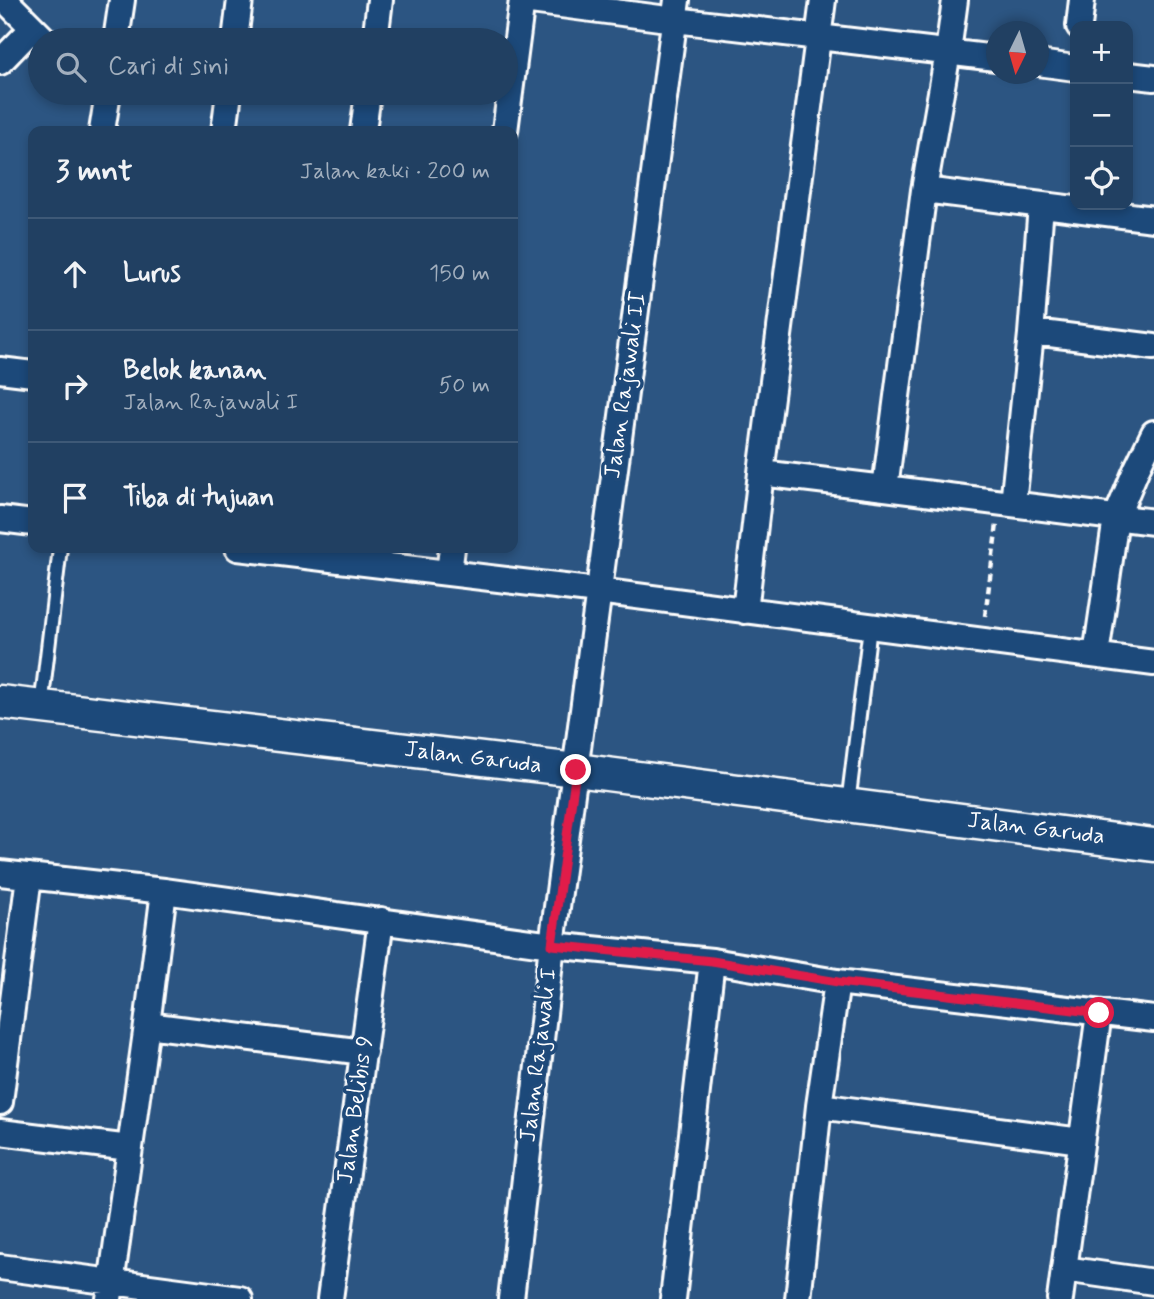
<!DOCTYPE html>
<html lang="id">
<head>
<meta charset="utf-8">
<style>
	:root { --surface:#214062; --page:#294768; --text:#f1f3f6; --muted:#a2afbe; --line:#3e5977 }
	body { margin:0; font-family:Mynerve,sans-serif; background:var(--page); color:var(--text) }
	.controls { position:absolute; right:21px; top:21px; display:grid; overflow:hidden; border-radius:14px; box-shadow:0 4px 10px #0003 }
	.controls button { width:63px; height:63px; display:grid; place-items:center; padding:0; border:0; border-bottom:2px solid var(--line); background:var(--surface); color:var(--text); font:35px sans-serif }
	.compass { position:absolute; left:986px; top:21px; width:63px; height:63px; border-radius:50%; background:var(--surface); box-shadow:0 4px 10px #0003; rotate:185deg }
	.stop { position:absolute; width:21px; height:21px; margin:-16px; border:5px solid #e11d48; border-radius:50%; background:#fff }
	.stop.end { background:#e11d48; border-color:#fff; box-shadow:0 2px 7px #0008 }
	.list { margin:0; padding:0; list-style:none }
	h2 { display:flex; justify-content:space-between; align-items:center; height:91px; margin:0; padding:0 28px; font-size:30px }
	h2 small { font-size:23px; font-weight:400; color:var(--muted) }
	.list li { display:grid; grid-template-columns:46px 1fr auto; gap:21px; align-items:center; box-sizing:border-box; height:112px; padding:0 28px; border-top:2px solid var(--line) }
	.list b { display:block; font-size:26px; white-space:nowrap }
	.list p { margin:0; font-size:23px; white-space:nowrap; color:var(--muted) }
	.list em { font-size:23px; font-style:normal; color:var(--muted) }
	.icon { flex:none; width:38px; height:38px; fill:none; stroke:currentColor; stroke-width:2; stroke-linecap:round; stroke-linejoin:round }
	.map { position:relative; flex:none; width:1154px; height:1299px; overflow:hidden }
	.search { position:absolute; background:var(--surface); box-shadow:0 4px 10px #0003; left:28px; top:28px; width:490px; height:77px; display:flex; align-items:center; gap:18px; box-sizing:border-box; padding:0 24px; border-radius:38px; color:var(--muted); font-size:26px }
	.panel { position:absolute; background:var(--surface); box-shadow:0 4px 10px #0003; left:28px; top:126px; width:490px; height:427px; border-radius:14px }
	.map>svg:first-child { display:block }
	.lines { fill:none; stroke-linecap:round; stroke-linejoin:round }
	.service-casing { stroke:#fff; stroke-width:18 }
	.minor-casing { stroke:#fff; stroke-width:30 }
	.tertiary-casing { stroke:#fff; stroke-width:37 }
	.path { stroke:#fff; stroke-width:4.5; stroke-dasharray:7 5; stroke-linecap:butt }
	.service { stroke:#1f4a7a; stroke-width:12 }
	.minor { stroke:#1f4a7a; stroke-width:24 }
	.tertiary { stroke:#1f4a7a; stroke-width:32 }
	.route { stroke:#e11d48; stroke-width:9 }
	.labels { text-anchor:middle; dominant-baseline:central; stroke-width:7; stroke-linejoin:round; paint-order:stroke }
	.street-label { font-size:23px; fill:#fff; stroke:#1f4a7a }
</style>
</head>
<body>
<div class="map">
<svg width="1154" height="1299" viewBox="0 0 1154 1299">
	<rect width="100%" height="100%" fill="#2c5582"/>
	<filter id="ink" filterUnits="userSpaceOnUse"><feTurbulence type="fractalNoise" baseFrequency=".0143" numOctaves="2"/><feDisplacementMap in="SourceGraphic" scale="14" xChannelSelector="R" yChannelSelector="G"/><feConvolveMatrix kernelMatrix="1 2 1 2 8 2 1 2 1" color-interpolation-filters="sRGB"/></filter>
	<g filter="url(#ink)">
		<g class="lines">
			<g class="service-casing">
				<path id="service" d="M41,707L60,548
					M848,804L870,627"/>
			</g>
			<g class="minor-casing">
				<path id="minor" d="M5,0L45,40
					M523,0L675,20L996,58
					M1079,26L1082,0
					M116,40L122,0
					M235,40L240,0
					M375,40L380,0
					M0,62L33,28
					M1038,63L1075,68
					M1128,75L1154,78
					M102,131L108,93
					M224,131L229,93
					M363,131L368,93
					M505,131L522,0
					M924,190L1154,219
					M1031,334L1041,205
					M0,370L33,374
					M761,473L885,488L1154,522
					M885,488L924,190L948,52L955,0
					M1013,504L1031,334H1050L1154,347
					M0,519L33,523
					M238,548L598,591L1154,663
					M449,573L452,548
					M745,611L761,473L823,0
					M1096,655L1116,518L1137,468L1154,433
					M0,873L164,891L552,945L712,961L837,982L1154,1019
					M147,1025L364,1052
					M0,1102L29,876
					M819,1106L1081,1141
					M0,1132L130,1148
					M0,1267L240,1299
					M1064,1269L1154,1282
					M109,1299L147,1025L164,891
					M330,1299L381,920
					M511,1299L552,945L677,0
					M673,1299L712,961
					M798,1299L819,1106L837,982
					M1060,1299L1099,1013"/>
			</g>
			<g class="tertiary-casing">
				<path id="tertiary" d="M0,702L576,770L1154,845"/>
			</g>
			<path class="path" d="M985,616L997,524"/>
			<use href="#service" class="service"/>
			<use href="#minor" class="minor"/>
			<use href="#tertiary" class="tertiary"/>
		</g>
	</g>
	<g class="lines" filter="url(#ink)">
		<path class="route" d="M576,770L552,945L712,961L838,982L1099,1013"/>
	</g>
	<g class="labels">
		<g class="street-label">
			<text transform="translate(626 385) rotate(-82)">Jalan Rajawali II</text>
			<text transform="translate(473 758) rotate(7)">Jalan Garuda</text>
			<text transform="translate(1036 829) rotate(7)">Jalan Garuda</text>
			<text transform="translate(539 1055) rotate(-83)">Jalan Rajawali I</text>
			<text transform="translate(356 1110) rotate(-82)">Jalan Belibis 9</text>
		</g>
	</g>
</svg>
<div class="controls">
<button>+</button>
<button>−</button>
<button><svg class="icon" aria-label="locate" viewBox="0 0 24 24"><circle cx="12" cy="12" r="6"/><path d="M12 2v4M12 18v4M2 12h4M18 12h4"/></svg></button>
</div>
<svg class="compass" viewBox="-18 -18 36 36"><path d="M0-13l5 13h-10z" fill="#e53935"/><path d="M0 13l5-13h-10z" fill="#a2afbe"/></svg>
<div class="stop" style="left:1099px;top:1013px"></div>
<div class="stop end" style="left:576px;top:770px"></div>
<div class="search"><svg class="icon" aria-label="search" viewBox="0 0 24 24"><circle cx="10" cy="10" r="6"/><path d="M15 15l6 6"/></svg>Cari di sini</div>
<section class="panel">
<h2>3 mnt<small>Jalan kaki · 200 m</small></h2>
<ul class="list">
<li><svg class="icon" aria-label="ahead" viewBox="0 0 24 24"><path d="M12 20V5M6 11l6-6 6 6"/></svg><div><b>Lurus</b></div><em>150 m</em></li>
<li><svg class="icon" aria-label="right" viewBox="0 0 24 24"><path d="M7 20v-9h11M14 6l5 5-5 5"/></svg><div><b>Belok kanan</b><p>Jalan Rajawali I</p></div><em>50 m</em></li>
<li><svg class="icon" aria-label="arrive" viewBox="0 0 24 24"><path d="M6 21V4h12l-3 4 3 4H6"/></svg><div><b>Tiba di tujuan</b></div></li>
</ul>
</section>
</div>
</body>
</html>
